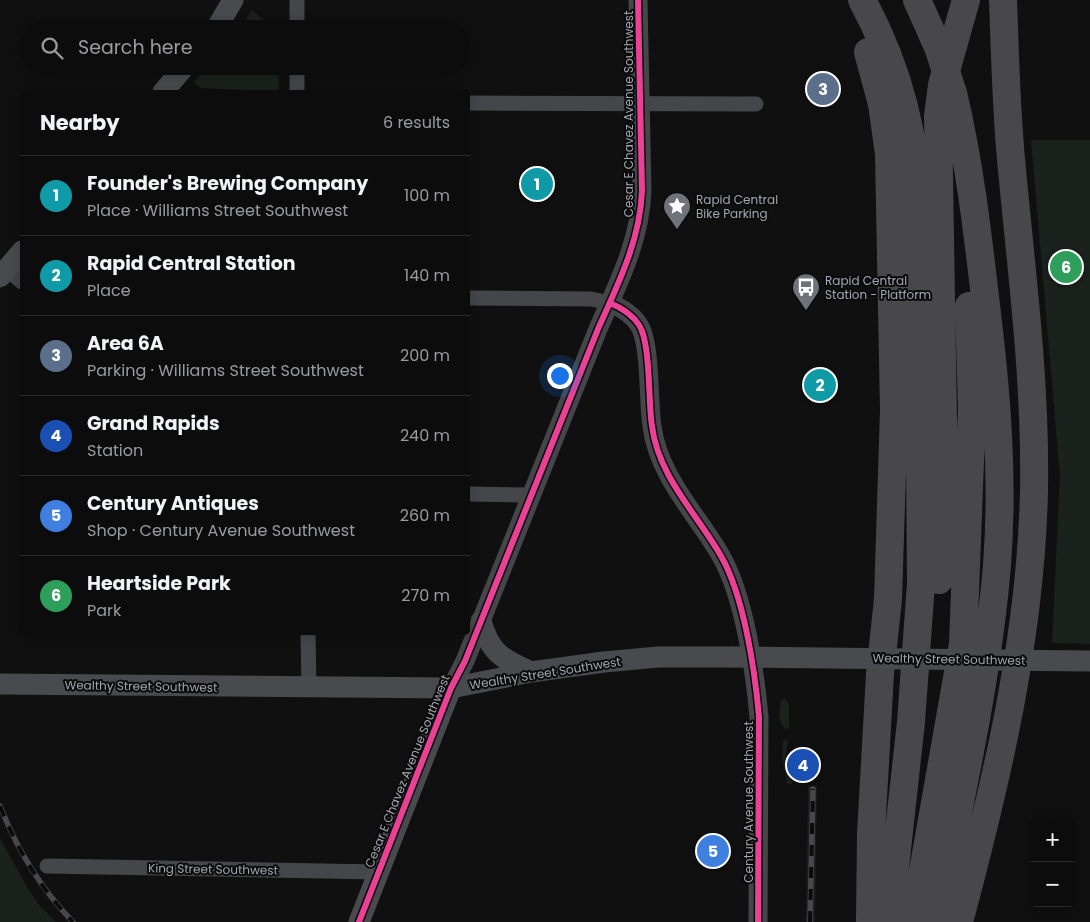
<!DOCTYPE html>
<html lang="en">
<head>
<meta charset="utf-8">
<style>
	:root { --surface:#0c0c0d; --page:#1a1a1b; --text:#f1f3f6; --muted:#9a9b9d; --line:#2c2c2e; --accent:#2563eb }
	body { margin:0; font-family:Poppins,sans-serif; background:var(--page); color:var(--text) }
	.controls { position:absolute; right:15px; bottom:15px; display:grid; overflow:hidden; border-radius:5px; box-shadow:0 2px 12px #0003 }
	.controls button { width:45px; height:45px; display:grid; place-items:center; padding:0; border:0; border-bottom:1px solid var(--line); background:var(--surface); color:var(--text); font:25px sans-serif }
	.you { position:absolute; left:559px; top:375px; width:18px; height:18px; margin:-12px; border:4px solid #fff; border-radius:50%; background:#1a73e8; box-shadow:0 0 0 8px #1a73e833 }
	.badge { display:grid; place-items:center; width:32px; height:32px; border-radius:50%; background:var(--accent); color:#fff; font-size:16px; font-weight:700 }
	.pin { position:absolute; translate:-50% -50%; border:2px solid #fff; box-shadow:0 1px 5px #0006 }
	.list { margin:0; padding:0; list-style:none }
	h2 { display:flex; justify-content:space-between; align-items:center; height:65px; margin:0; padding:0 20px; font-size:21px }
	h2 small { font-size:16px; font-weight:400; color:var(--muted) }
	.list li { display:grid; grid-template-columns:32px 1fr auto; gap:15px; align-items:center; box-sizing:border-box; height:80px; padding:0 20px; border-top:1px solid var(--line) }
	.list b { display:block; font-size:19px; white-space:nowrap }
	.list p { margin:0; font-size:16px; white-space:nowrap; color:var(--muted) }
	.list em { font-size:16px; font-style:normal; color:var(--muted) }
	.icon { flex:none; width:28px; height:28px; fill:none; stroke:currentColor; stroke-width:2; stroke-linecap:round; stroke-linejoin:round }
	.map { position:relative; flex:none; width:1090px; height:922px; overflow:hidden }
	.search { position:absolute; background:var(--surface); box-shadow:0 2px 12px #0003; left:20px; top:20px; width:450px; height:55px; display:flex; align-items:center; gap:12px; box-sizing:border-box; padding:0 18px; border-radius:28px; color:var(--muted); font-size:19px }
	.panel { position:absolute; background:var(--surface); box-shadow:0 2px 12px #0003; left:20px; top:90px; width:450px; height:545px; border-radius:5px }
	.map>svg:first-child { display:block }
	.built { fill:#1d1d1f }
	.green { fill:#1b211c }
	.lines { fill:none; stroke-linecap:round; stroke-linejoin:round }
	.minor { stroke:#45464a; stroke-width:15 }
	.tertiary { stroke:#45464a; stroke-width:19 }
	.secondary { stroke:#494a4e; stroke-width:21 }
	.motorway { stroke:#48484b; stroke-width:28 }
	.rail-casing { stroke:#47484a; stroke-width:5.5 }
	.rail { stroke:#0b0b0c; stroke-width:4; stroke-dasharray:11; stroke-linecap:butt }
	.secondary-bridge { stroke:#494a4e; stroke-width:21 }
	.motorway-bridge { stroke:#48484b; stroke-width:28 }
	.cycleway-casing { stroke:#0b0b0c; stroke-width:9 }
	.cycleway { stroke:#ea4096; stroke-width:6 }
	.labels { text-anchor:middle; dominant-baseline:central; stroke-width:4; stroke-linejoin:round; paint-order:stroke }
	.street-label { font-size:12px; fill:#a3a6b1; stroke:#0b0b0c }
	.poi-label { font-size:12px; fill:#a3a6b1; stroke:#0b0b0c; text-anchor:start }
</style>
</head>
<body>
<div class="map">
<svg width="1090" height="922" viewBox="0 0 1090 922">
	<rect width="100%" height="100%" fill="#101011"/>
	<path class="built" d="M808,786H817L815,922H806Z"/>
	<path class="green" d="M252,10L274,29H240Z
		M209,66H278L279,91L200,88L194,82Z
		M1031,140H1090V644L1052,643L1060,476Z
		M785,699L789,704V728L787,730C777,723 779,712 781,700Z
		M786,739L788,742L785,758L791,780L793,782L790,785L787,783L782,758L783,742Z
		M0,838L27,887L39,905L56,922H0Z"/>
	<g class="lines">
		<path class="minor" d="M297,0V29
			M297,66V92
			M468,103L756,104
			M7,269L22,282
			M468,298L591,299L610,303
			M468,494L531,495
			M308,632L309,688
			M47,866L379,872"/>
		<path class="tertiary" d="M610,303C622,308 632,314 639,325C651,343 648,402 652,426C658,476 697,514 721,556C744,596 755,671 759,717L758,922
			M451,688L465,661L598,329C618,284 640,241 642,191L638,0"/>
		<path class="secondary" d="M216,29L233,0
			M163,92L185,66
			M0,277L22,251
			M481,621C490,653 502,659 531,672
			M0,684L451,688L531,672L604,662L658,657H732
			M359,922L451,688"/>
		<path class="motorway" d="M862,0C897,64 916,136 918,209L921,583L911,722L889,922
			M868,52L882,104L889,154L894,410L888,599L880,674L871,834L870,922
			M939,580L944,481L938,116L942,85L966,0
			M914,922L963,644L972,409L969,306
			M936,922C959,804 987,685 997,565C1004,475 996,386 985,297C977,228 969,160 953,93
			M959,922C997,780 1031,637 1034,490C1036,379 1021,269 1011,159C1006,106 1005,53 1003,0"/>
		<g class="rail-casing">
			<path id="rail" d="M0,806C17,849 40,888 73,922
				M810,922L813,789"/>
		</g>
		<use href="#rail" class="rail"/>
		<path class="secondary-bridge" d="M732,657L1090,661"/>
		<path class="motorway-bridge" d="M917,0L938,47L953,93"/>
		<g class="cycleway-casing">
			<path id="cycleway" d="M610,303C622,308 632,314 639,325C651,343 648,402 652,426C658,476 697,514 721,556C744,596 755,671 759,717L758,922
				M359,922L451,688L465,661L598,329C618,284 640,241 642,191L638,0"/>
		</g>
		<use href="#cycleway" class="cycleway"/>
	</g>
	<defs>
		<g id="sight-pin" transform="scale(1.4375)"><path d="M0 17L-7.5 6A9.5 9.5 0 1 1 7.5 6Z" fill="#707279" stroke="#0b0b0c"/><path d="M0-6L1.8-2.2L6-1.7L2.9 1.2L3.7 5.4L0 3.3L-3.7 5.4L-2.9 1.2L-6-1.7L-1.8-2.2Z" fill="#fff"/></g>
		<g id="bus-pin" transform="scale(1.4375)"><path d="M0 17L-7.5 6A9.5 9.5 0 1 1 7.5 6Z" fill="#707279" stroke="#0b0b0c"/><path d="M-5-6H5V4H4V6H2V4H-2V6H-4V4H-5ZM-3.5-4V0h7V-4ZM-3.5 1.2v1.5H-2V1.2ZM2 1.2v1.5H3.5V1.2Z" fill="#fff"/></g>
	</defs>
	<g fill-rule="evenodd">
		<use href="#sight-pin" x="677" y="206"/>
		<use href="#bus-pin" x="806" y="287"/>
	</g>
	<g class="labels">
		<g class="street-label">
			<text transform="translate(628 114) rotate(-90)">Cesar E Chavez Avenue Southwest</text>
			<text transform="translate(949 659) rotate(1)">Wealthy Street Southwest</text>
			<text transform="translate(545 673) rotate(-9)">Wealthy Street Southwest</text>
			<text transform="translate(141 686) rotate(1)">Wealthy Street Southwest</text>
			<text transform="translate(407 771) rotate(-68)">Cesar E Chavez Avenue Southwest</text>
			<text transform="translate(748 802) rotate(-90)">Century Avenue Southwest</text>
			<text transform="translate(213 869) rotate(1)">King Street Southwest</text>
		</g>
		<g class="poi-label">
			<text x="696" y="199">Rapid Central<tspan x="696" dy="14">Bike Parking</tspan></text>
			<text x="825" y="280">Rapid Central<tspan x="825" dy="14">Station - Platform</tspan></text>
		</g>
	</g>
</svg>
<div class="controls">
<button>+</button>
<button>−</button>
</div>
<div class="you"></div>
<div class="pin badge" style="left:537px;top:184px;background:#0f9aa8">1</div>
<div class="pin badge" style="left:820px;top:385px;background:#0f9aa8">2</div>
<div class="pin badge" style="left:823px;top:89px;background:#5c6f8a">3</div>
<div class="pin badge" style="left:803px;top:765px;background:#1a4fb4">4</div>
<div class="pin badge" style="left:713px;top:851px;background:#3f7fe0">5</div>
<div class="pin badge" style="left:1066px;top:267px;background:#2e9e5b">6</div>
<div class="search"><svg class="icon" aria-label="search" viewBox="0 0 24 24"><circle cx="10" cy="10" r="6"/><path d="M15 15l6 6"/></svg>Search here</div>
<section class="panel">
<h2>Nearby<small>6 results</small></h2>
<ul class="list">
<li><span class="badge" style="background:#0f9aa8">1</span><div><b>Founder's Brewing Company</b><p>Place · Williams Street Southwest</p></div><em>100 m</em></li>
<li><span class="badge" style="background:#0f9aa8">2</span><div><b>Rapid Central Station</b><p>Place</p></div><em>140 m</em></li>
<li><span class="badge" style="background:#5c6f8a">3</span><div><b>Area 6A</b><p>Parking · Williams Street Southwest</p></div><em>200 m</em></li>
<li><span class="badge" style="background:#1a4fb4">4</span><div><b>Grand Rapids</b><p>Station</p></div><em>240 m</em></li>
<li><span class="badge" style="background:#3f7fe0">5</span><div><b>Century Antiques</b><p>Shop · Century Avenue Southwest</p></div><em>260 m</em></li>
<li><span class="badge" style="background:#2e9e5b">6</span><div><b>Heartside Park</b><p>Park</p></div><em>270 m</em></li>
</ul>
</section>
</div>
</body>
</html>
